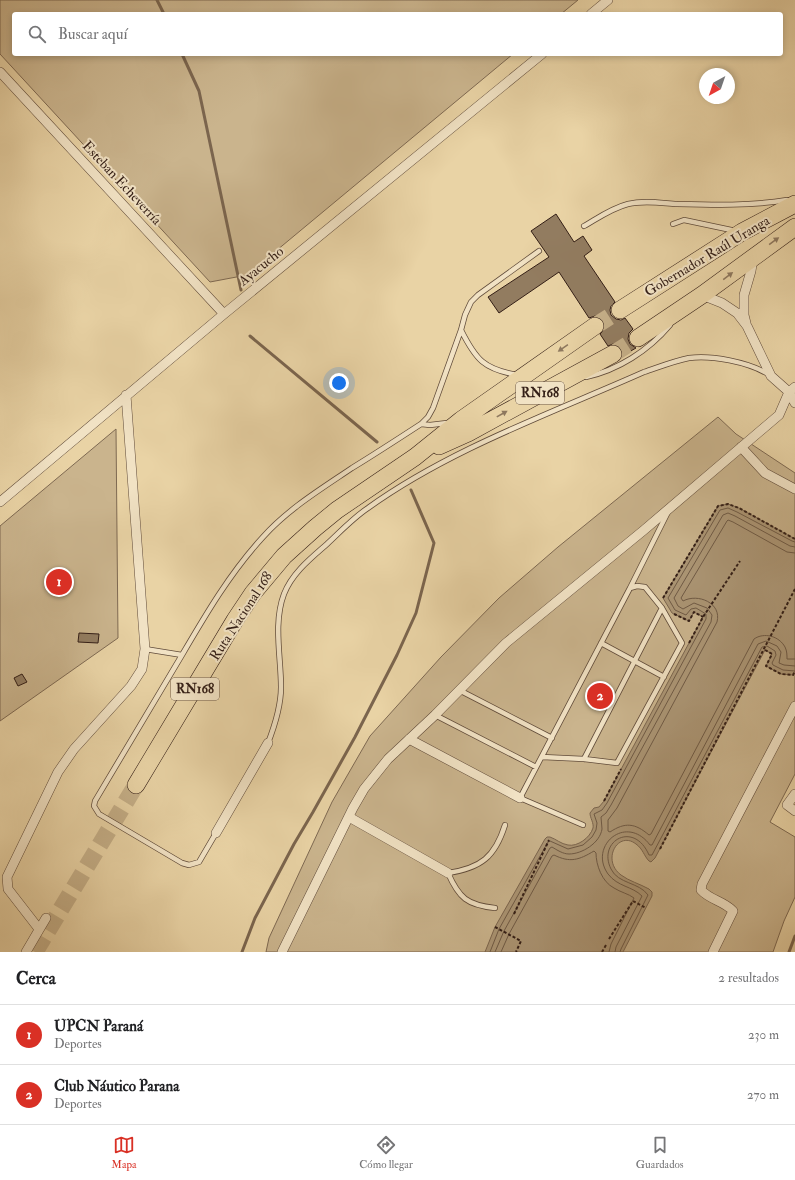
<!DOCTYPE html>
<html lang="es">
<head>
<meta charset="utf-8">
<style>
	:root { --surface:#fff; --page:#f6f6f6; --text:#202124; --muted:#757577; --line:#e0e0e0; --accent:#d93025 }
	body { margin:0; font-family:"IM FELL Double Pica",serif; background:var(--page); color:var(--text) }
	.compass { position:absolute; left:699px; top:68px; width:36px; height:36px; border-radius:50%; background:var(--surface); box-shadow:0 2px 6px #0003; rotate:220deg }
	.you { position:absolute; left:339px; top:383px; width:14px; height:14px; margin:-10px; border:3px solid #fff; border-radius:50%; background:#1a73e8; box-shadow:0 0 0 6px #1a73e833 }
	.badge { display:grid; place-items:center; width:26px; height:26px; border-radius:50%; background:var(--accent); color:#fff; font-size:13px; font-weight:700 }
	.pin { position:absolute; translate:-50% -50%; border:2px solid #fff; box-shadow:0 1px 4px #0006 }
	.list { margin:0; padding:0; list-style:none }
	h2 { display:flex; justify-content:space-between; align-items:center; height:52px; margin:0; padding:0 16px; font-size:17px }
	h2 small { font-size:13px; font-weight:400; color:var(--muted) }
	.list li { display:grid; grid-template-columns:26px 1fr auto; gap:12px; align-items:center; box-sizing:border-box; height:60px; padding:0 16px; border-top:1px solid var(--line) }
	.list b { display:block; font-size:15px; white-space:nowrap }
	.list p { margin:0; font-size:13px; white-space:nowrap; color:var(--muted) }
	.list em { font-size:13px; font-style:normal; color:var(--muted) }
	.icon { flex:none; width:22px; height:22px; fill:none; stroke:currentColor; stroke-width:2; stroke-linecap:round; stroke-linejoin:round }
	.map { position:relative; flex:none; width:795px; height:952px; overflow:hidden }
	.search { position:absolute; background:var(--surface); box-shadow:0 2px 6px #0003; left:12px; right:12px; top:12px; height:44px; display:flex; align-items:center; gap:10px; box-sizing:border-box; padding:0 14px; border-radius:4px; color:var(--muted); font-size:15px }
	.sheet { height:172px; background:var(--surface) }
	nav { display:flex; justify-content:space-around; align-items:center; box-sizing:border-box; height:56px; border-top:1px solid var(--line); background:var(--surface); font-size:11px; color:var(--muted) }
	nav a { display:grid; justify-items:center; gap:2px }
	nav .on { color:var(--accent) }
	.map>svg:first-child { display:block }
	.green { fill:#cab48d; stroke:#7e6952 }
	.water { fill:#ab9574; stroke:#7b654e }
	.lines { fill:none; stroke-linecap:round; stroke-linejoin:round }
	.shore { stroke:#6f5a45; stroke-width:1 }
	.stream { stroke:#7b654e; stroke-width:3 }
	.building { fill:#927c60; stroke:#331e16 }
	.highway-tunnel { stroke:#c5af88; stroke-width:17; stroke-dasharray:17 8; stroke-linecap:butt }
	.lane-casing { stroke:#604b3a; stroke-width:6 }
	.street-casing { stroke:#604b3a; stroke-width:10 }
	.highway-casing { stroke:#331e16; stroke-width:18 }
	.path { stroke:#331e16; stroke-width:2; stroke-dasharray:3 2; stroke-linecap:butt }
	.lane { stroke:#f1e2c4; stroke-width:4.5 }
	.street { stroke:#f1e2c4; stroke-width:9 }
	.highway { stroke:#e9d3a5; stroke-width:17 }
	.oneway { fill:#8e785e }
	.labels { text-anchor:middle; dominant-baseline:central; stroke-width:4; stroke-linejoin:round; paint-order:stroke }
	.shield { fill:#f1e2c4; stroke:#6c594a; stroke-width:1 }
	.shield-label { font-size:13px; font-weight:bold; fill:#331e16 }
	.street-label { font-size:14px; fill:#331e16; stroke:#f1e2c4 }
</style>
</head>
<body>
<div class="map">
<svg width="795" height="952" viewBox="0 0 795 952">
	<rect width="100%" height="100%" fill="#e9d3a5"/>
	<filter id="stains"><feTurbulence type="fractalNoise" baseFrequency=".005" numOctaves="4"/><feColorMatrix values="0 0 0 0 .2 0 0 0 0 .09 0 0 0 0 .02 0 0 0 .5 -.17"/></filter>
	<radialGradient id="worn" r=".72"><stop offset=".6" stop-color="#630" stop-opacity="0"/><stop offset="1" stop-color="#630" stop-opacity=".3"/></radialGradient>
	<path class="green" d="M0,0H578L561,14H14V54H513L247,275L210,282L0,54Z
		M718,417L736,434L795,473V774L770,822L795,837V897L784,921L773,952H266L269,938L332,802L370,736L441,657L499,598L558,547Z
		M116,429L118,638L0,721V526Z"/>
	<path class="water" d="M728,504L739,508L795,539V671L793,675L781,674L766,666L772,654L765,650L655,858L651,862L649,861C644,856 643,849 636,844C618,830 601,860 621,875C629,881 640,884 649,889L652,892V896L623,952H485L495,927L545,839L547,837H550C556,839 561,844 568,845C577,847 590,838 593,828C594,823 590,818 590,813L594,808L599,807L604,801L703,617L694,612L689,621L672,613L663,598L718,506Z"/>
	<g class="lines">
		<path class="shore" d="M795,553L787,552L733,522L728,520L727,521L681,598L683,601C698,593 722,603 717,622L617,808L608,820V831L610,832C625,822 635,823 649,835L651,834L754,639C764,632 779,636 785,647C787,651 787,655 787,659H795
			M490,952L499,929L548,842L550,841L568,849L583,845L592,837L596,830L597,823L594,814L602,810L607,803L706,619V614L696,608L691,609L686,615L675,610L668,598L720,510L728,508L737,512L792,541L795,542
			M495,952L504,931L550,848L552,847C557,850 563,854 569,854C582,854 600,843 602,829C602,825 601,821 601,817L606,813L611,805L711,622L712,615L707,608L694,603L683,609L678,606L674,598L723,515L728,513L735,516L790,546L795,547
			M501,952L509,934L552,856L554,855C570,863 579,860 594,851L596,853C596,865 602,882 614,888C620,892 629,894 634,898L611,944L609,952
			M615,952L616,947L642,896C632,886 618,887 608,874C588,846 626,813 650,845H652L758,644L766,641L777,646L781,652L779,663L784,665L795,666
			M620,952L621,949L648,895C639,882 618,884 611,869C597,841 634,820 649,855H652L762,647L767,646L775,651L776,655L772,663L773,665L783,670L795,671"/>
		<path class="stream" d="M157,0L164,14
			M182,54L199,91L241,290
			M250,336L377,442
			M242,952L255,918L294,844L313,812L355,737L397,655L416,613L434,543L411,490
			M789,952L795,936"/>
	</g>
	<path class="building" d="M556,214L574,242L583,236L592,250L584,256L615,302L611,306L610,310L611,315L616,319L621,320L625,318L633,329L629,333L628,339L630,344L636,348L622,356V350L619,346L613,344L608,346L600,334L604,330L605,325L603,320L600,317L595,316L589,318L559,272L499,313L488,297L549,257L531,231Z
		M79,633L99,634L98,643L78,642Z
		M22,674L27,682L18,686L14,678Z"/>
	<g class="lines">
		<path class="highway-tunnel" d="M595,326L620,310
			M613,354L638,338
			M35,952L136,785"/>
		<g class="lane-casing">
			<path id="lane" d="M673,224L684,220L736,231
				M584,226C598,218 612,208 628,204C644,200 661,203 677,204C714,205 751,206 787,200
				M461,330C476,360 484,369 517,375
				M586,377C618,370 648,351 670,325
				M421,424L430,425L447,423
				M630,588L668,512
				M601,643L664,677
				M145,649L182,655C206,614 230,573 263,537C288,509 321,489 352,468C375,454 398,439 421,424L428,417L433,408L461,330L465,315L471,302L478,295L539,251
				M182,655L95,801L94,806L99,814L182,863L189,865L199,862L216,833
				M459,690L552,738
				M435,715L536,767
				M268,743C275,725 281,707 281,687C281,657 273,623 284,594C292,573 311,558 327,544C340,532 353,518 368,508C450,449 552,413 644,372C659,367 674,361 689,358C712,355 748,362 768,374
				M542,757L584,759L617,763L682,643L662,608L645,587L637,586L630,588L520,798L583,825
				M584,759L662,608
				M495,908C467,905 459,898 448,873C481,868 495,857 505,825"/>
		</g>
		<g class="street-casing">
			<path id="street" d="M591,14L608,0
				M0,72L224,314
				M702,295L722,303L737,313L747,326L771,376L789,392L795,403
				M746,323L744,315V295L751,271L753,258
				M741,447L765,473L795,489
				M0,502L224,314L542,54
				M409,739L520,798
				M795,794L787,805L795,811
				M349,817L448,873
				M216,833L268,743
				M39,929L8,889L7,877L58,772L74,749L131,686L142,669L145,649L126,395
				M26,952L46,918
				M282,952L353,808L364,789L388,759L435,715L506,643L644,530L779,415L789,392L795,387
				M713,952L733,911C724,901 710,900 701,890L702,884L795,706"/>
		</g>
		<g class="highway-casing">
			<path id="highway" d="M620,310L742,232L795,204
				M638,338L702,295L795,227
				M439,446L468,433L613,354
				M136,785L235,620L253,593L284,556L315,528L337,510L415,457L461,420L595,326"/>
		</g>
		<path class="path" d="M663,598L718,506L728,504L739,508L795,539
			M674,614L689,621L694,612L703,617
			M689,643L703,617L740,561
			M765,650L772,654L766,666L781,674L793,675L795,671
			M604,801L621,769
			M660,849L795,589
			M514,914L549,840
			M495,927L521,941L516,952
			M609,939L633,901L646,908
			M602,952L606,945"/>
		<use href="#lane" class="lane"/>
		<use href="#street" class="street"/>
		<use href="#highway" class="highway"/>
	</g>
	<defs><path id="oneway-solid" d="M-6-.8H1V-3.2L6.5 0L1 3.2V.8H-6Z"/></defs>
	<g class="oneway">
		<use href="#oneway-solid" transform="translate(774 241) rotate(-36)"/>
		<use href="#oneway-solid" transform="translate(728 276) rotate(-37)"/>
		<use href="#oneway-solid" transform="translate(563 348) rotate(145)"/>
		<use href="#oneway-solid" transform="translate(502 414) rotate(-29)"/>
	</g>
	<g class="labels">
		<g class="shield">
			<rect x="516" y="382" width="48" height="22" rx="3"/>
			<rect x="171" y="678" width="48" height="22" rx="3"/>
		</g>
		<g class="shield-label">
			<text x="540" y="393">RN168</text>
			<text x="195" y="689">RN168</text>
		</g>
		<g class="street-label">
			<text transform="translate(122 183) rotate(47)">Esteban Echeverría</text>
			<text transform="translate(707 256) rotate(-31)">Gobernador Raúl Uranga</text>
			<text transform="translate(261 266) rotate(-39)">Ayacucho</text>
			<text transform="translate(241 616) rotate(-57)">Ruta Nacional 168</text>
		</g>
	</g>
	<rect width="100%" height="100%" filter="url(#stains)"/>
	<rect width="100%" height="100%" fill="url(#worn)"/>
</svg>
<svg class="compass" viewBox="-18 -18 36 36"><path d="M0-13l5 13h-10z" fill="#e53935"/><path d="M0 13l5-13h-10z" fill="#757577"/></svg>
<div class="you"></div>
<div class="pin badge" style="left:59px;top:582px">1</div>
<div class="pin badge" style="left:600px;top:696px">2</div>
<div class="search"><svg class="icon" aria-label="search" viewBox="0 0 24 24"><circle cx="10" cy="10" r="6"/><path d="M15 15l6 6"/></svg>Buscar aquí</div>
</div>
<section class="sheet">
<h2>Cerca<small>2 resultados</small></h2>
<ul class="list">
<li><span class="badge">1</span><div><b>UPCN Paraná</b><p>Deportes</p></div><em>230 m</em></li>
<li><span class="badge">2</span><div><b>Club Náutico Parana</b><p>Deportes</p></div><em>270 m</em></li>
</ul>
</section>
<nav>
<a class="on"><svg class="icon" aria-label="map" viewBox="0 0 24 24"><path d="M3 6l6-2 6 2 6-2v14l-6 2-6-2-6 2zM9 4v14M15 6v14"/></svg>Mapa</a>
<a><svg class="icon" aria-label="directions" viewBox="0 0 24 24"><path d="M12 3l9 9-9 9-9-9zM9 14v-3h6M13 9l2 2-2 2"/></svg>Cómo llegar</a>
<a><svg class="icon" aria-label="saved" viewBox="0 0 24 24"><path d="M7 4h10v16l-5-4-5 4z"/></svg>Guardados</a>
</nav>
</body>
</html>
